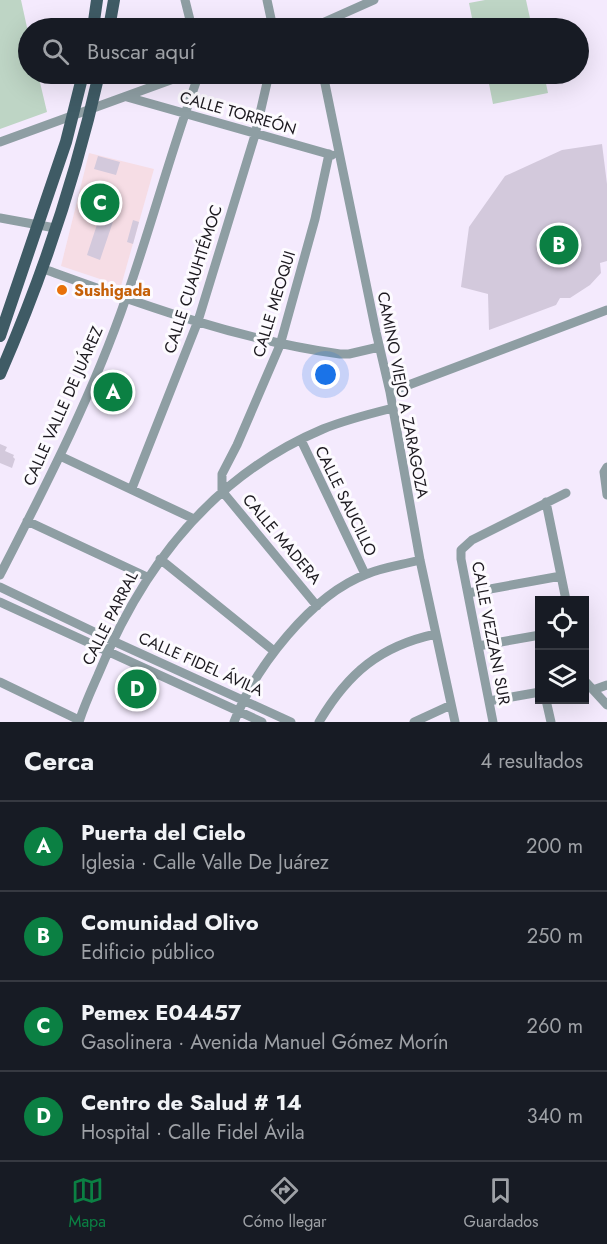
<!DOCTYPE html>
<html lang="es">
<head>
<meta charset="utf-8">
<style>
	:root { --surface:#171b24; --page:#20242c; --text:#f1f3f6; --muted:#9ea1a6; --line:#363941; --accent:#0b8043 }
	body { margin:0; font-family:Jost,sans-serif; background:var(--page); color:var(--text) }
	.controls { position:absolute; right:18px; bottom:18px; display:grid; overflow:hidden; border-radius:0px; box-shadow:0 6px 24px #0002 }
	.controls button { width:54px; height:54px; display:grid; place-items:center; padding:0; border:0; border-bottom:2px solid var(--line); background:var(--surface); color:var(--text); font:30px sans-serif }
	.you { position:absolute; left:326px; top:375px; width:21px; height:21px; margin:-15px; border:4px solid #fff; border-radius:50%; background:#1a73e8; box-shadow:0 0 0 9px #1a73e833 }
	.badge { display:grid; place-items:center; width:39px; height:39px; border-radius:50%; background:var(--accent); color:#fff; font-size:20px; font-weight:700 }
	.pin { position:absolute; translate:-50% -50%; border:3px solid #fff; box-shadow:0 2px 6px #0006 }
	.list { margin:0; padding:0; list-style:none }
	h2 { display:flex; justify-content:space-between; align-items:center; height:78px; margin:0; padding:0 24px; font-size:26px }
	h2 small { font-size:20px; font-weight:400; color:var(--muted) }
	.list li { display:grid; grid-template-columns:39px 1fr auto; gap:18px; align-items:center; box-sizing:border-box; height:90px; padding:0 24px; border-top:2px solid var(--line) }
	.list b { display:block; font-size:22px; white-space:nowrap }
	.list p { margin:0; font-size:20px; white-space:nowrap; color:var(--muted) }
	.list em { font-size:20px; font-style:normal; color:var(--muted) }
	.icon { flex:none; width:33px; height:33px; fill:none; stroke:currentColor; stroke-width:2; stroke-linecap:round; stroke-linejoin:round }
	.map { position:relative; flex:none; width:607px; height:722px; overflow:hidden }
	.search { position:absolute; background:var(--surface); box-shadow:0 6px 24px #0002; left:18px; right:18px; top:18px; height:66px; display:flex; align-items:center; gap:15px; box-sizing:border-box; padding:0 21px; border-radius:33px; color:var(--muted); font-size:22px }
	.sheet { height:438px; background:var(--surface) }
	nav { display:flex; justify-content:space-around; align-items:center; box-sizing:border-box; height:84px; border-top:2px solid var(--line); background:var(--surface); font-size:16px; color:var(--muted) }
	nav a { display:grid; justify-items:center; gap:3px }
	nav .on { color:var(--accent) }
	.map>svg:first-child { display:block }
	.commercial { fill:#f6dde5 }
	.green { fill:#bed5c5 }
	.building { fill:#d3c9dc }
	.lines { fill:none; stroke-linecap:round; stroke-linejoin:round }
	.minor { stroke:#8e9ea3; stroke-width:9 }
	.major { stroke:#3f5b65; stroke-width:12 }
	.food-dot { fill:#e8710a; stroke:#fdfbff; stroke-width:2 }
	.labels { text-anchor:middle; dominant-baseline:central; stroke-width:6; stroke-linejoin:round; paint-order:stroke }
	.street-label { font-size:16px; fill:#1d1a20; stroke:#fdfbff }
	.food-label { font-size:16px; font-weight:bold; fill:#c56008; stroke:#fdfbff; text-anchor:start }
</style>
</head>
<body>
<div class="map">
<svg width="607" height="722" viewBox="0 0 607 722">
	<rect width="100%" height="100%" fill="#f4eafd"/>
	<path class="commercial" d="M89,153L154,169L121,286L61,266Z"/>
	<path class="green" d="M0,0H21L28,32V74H38L47,112L0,129Z
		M485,0H526L531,23L506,28H474L469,3Z
		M487,74H544L548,93L493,104Z"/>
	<path class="building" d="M602,144L607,184V261L600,263L601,273L590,285L570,298H560L556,305L489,330L488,294L461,287L469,227L505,176L562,150Z
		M98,156L120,162L116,175L94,169Z
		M106,197L120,201L100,260L87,255Z
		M133,220L139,222L133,244L127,242Z
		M108,380L129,390L121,407L100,398L101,396L97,394L103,381L107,383Z
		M0,444L7,447L5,451L14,455L13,457L15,459L12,468L0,463Z"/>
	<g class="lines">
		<path class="minor" d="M185,0L192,28
			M267,0L273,28
			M311,28L374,0
			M323,74L376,332L390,392L420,560L455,722
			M127,97L332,155
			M0,142L187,74
			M0,218L55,228
			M41,268C138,303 237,340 340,354H349L379,347
			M390,392L607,310
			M301,440L365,574
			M60,456L194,519
			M607,467L604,472L607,495
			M132,488L198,321L255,135L269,74
			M546,502L566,600
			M27,521L147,577
			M160,559L274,651
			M0,575C46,485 93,394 126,298C152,224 172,147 199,74
			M0,587L113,641L291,722
			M468,593L561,576
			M0,602L262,722
			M317,606L222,491V474L237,445L280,345L315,219L329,154
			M478,646L540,635
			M584,680L607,705
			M0,682L79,720
			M593,690L607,685
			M546,700L551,722
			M489,701L540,692
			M79,722C84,706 91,691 98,675C142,567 212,476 323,429C345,420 369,414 393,408
			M234,722C255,668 311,595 367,574C384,567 402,565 420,560
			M319,722C348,673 380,646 436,634
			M414,722L451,705
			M493,722L461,559V550L472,540L566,493"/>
		<path class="major" d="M93,28L97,0
			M109,28L114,0
			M0,336L66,142L83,74
			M0,374C42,278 76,176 99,74"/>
	</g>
	<circle class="food-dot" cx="62" cy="290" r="6"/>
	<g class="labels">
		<g class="street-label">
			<text transform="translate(238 113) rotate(16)">CALLE TORREÓN</text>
			<text transform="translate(193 279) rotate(-72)">CALLE CUAUHTÉMOC</text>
			<text transform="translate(274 304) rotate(-73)">CALLE MEOQUI</text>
			<text transform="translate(403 395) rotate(79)">CAMINO VIEJO A ZARAGOZA</text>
			<text transform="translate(63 406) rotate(-66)">CALLE VALLE DE JUÁREZ</text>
			<text transform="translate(346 501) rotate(64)">CALLE SAUCILLO</text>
			<text transform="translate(282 539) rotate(50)">CALLE MADERA</text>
			<text transform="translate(110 618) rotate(-63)">CALLE PARRAL</text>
			<text transform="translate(491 633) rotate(79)">CALLE VEZZANI SUR</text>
			<text transform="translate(201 664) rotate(24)">CALLE FIDEL ÁVILA</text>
		</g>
		<g class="food-label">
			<text x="74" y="290">Sushigada</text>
		</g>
	</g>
</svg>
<div class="controls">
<button><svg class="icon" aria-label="locate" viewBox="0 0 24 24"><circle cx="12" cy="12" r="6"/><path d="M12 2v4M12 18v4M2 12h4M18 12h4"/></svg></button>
<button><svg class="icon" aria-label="layers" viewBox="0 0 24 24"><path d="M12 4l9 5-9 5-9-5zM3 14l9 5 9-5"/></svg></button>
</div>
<div class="you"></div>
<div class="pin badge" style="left:113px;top:392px">A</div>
<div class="pin badge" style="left:559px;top:245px">B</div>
<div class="pin badge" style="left:100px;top:203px">C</div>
<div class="pin badge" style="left:137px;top:689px">D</div>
<div class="search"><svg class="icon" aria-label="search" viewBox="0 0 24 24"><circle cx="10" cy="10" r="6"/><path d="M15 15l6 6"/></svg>Buscar aquí</div>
</div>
<section class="sheet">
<h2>Cerca<small>4 resultados</small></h2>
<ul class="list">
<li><span class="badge">A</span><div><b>Puerta del Cielo</b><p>Iglesia · Calle Valle De Juárez</p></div><em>200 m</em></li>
<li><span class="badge">B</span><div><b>Comunidad Olivo</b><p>Edificio público</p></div><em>250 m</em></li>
<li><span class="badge">C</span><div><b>Pemex E04457</b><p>Gasolinera · Avenida Manuel Gómez Morín</p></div><em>260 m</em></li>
<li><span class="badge">D</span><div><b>Centro de Salud # 14</b><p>Hospital · Calle Fidel Ávila</p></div><em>340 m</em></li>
</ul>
</section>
<nav>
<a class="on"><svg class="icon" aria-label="map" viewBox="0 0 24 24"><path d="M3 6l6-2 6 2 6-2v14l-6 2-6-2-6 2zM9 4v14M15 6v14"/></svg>Mapa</a>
<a><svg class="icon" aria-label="directions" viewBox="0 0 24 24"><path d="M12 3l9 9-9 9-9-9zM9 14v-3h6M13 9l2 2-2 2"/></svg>Cómo llegar</a>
<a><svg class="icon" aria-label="saved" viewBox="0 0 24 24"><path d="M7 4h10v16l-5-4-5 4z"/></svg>Guardados</a>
</nav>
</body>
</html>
